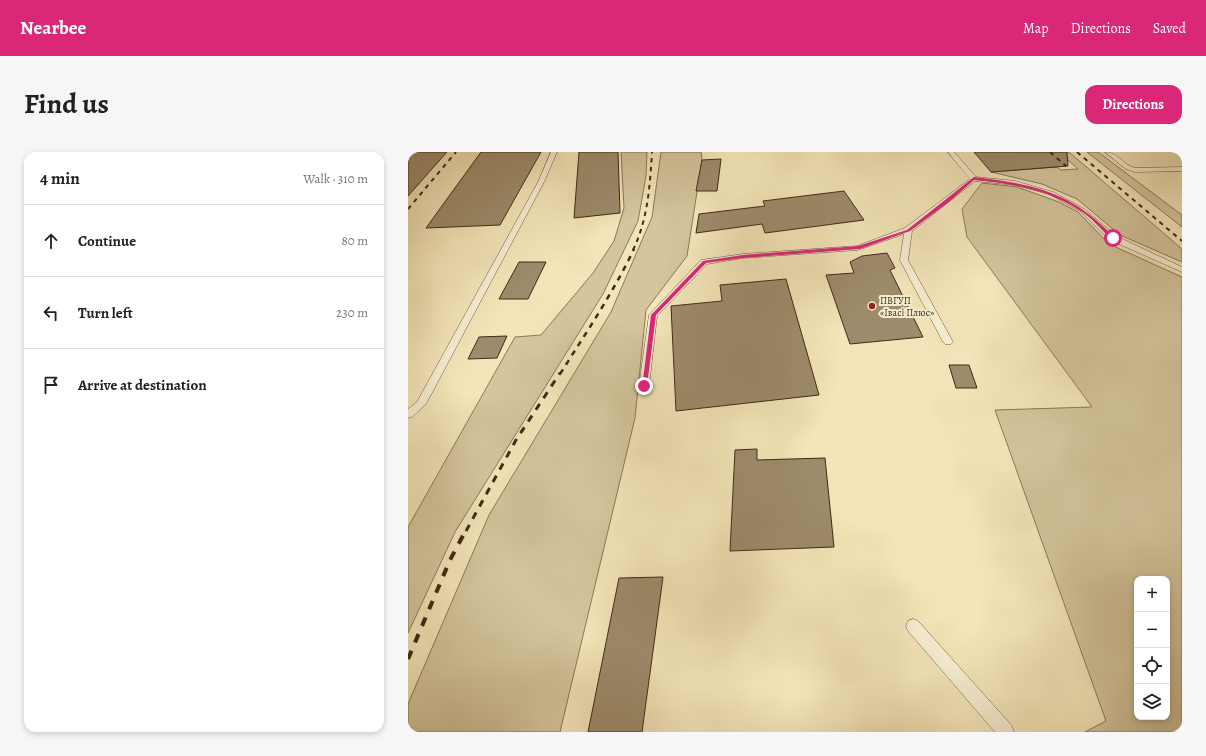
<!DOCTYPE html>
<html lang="en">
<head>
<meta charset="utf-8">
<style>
	:root { --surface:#fff; --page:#f6f6f6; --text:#202124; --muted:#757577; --line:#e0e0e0; --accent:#db2777 }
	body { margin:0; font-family:Alegreya,serif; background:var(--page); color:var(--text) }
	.controls { position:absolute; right:12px; bottom:12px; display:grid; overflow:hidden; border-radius:8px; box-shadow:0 2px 6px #0003 }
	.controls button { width:36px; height:36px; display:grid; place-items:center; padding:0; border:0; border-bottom:1px solid var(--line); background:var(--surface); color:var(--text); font:20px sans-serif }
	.stop { position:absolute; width:12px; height:12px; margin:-9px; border:3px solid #db2777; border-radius:50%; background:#fff }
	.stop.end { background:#db2777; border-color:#fff; box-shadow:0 1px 4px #0008 }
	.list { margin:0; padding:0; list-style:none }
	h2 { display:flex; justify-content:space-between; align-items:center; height:52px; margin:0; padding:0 16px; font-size:17px }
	h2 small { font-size:13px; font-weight:400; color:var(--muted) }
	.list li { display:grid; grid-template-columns:26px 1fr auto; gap:12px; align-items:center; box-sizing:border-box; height:72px; padding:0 16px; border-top:1px solid var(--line) }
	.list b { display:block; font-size:15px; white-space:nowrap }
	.list em { font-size:13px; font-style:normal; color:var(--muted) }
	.icon { flex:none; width:22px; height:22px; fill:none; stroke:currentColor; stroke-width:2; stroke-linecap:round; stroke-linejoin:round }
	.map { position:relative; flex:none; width:774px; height:580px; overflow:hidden; border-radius:12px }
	header { display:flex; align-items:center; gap:24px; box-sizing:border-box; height:56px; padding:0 20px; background:var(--accent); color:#fff }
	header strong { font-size:19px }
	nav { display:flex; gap:22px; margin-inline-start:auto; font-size:14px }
	.intro { display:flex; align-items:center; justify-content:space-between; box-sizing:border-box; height:96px; padding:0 24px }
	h1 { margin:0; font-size:28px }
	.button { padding:10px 18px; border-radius:12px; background:var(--accent); color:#fff; font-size:14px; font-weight:700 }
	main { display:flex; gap:24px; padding:0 24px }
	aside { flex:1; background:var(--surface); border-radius:12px; box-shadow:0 2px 6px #0003 }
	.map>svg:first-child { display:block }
	.green { fill:#d4c59d; stroke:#8a785a; fill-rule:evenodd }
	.building { fill:#9d8b6b; stroke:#3f2a17 }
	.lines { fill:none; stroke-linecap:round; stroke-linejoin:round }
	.lane-casing { stroke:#6c5940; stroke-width:1 }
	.lane { fill:#f7eed2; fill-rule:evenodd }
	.rail-far3 { stroke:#3f2a17; stroke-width:2; stroke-dasharray:4.5 4.5; stroke-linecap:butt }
	.rail-far2 { stroke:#3f2a17; stroke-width:2.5; stroke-dasharray:5.5 5.5; stroke-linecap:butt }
	.rail-far1 { stroke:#3f2a17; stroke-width:3; stroke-dasharray:7 7; stroke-linecap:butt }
	.rail { stroke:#3f2a17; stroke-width:4; stroke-dasharray:9 9; stroke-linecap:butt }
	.route { fill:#db2777 }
	.poi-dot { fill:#8f2418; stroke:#f7eed2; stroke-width:1.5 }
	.labels { text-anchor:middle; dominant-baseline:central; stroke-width:4; stroke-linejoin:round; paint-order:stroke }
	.far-poi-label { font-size:10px; fill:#3f2a17; stroke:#f7eed2; text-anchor:start }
</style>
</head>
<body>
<header>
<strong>Nearbee</strong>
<nav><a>Map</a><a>Directions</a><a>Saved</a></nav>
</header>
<div class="intro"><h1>Find us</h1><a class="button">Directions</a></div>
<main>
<aside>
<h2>4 min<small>Walk · 310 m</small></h2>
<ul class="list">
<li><svg class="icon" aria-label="ahead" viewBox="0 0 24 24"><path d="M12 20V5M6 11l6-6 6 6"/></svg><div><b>Continue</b></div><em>80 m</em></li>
<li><svg class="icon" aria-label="left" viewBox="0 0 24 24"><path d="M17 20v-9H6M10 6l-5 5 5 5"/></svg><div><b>Turn left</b></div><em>230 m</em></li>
<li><svg class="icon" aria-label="arrive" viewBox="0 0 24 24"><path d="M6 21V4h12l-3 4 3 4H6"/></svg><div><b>Arrive at destination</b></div></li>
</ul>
</aside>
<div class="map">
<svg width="774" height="580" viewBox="0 0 774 580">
	<rect width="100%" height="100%" fill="#f3e5b9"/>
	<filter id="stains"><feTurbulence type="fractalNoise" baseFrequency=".005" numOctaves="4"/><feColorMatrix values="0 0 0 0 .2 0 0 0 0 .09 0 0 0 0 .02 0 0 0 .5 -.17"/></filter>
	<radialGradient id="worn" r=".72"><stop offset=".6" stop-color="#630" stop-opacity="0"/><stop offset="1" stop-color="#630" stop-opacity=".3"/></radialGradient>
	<path class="green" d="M213,0H239L238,24L230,69L195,142L47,380L0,481V375L107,185L133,183L185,121L206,89L216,56Z
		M253,0H293L294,8L279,104L238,158L227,266L152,580H0V552L81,363L203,160L244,65Z
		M651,0H661L774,97V110L712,83L669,47L634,32L583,20L649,15L653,18L670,17Z
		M679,0H690L774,63V75Z
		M574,31L609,35L651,50L670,60L701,92L774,125V580H677L698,569L587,258L684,255L559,85L554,57ZM729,427H759V565H729Z"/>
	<path class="building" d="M0,0H39L0,44Z
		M73,0H133L92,73L18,76Z
		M171,0H210L212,61L166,66Z
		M566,0H659L660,14L583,20Z
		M313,7L309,39H288L294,8Z
		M436,39L456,68L357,81L354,72L288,81L291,62L357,54L355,49Z
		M479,101L487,116L482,118L515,185L442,192L418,123L446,121L442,110L454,104Z
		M111,110H138L120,147H91Z
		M378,127L411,243L268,259L263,154L314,149L312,133Z
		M99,184L89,206L60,207L71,185Z
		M541,213H561L569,236H548Z
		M349,297V308L417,306L426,395L322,399L327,298Z
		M255,425L234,580H180L211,426Z"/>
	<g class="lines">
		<g class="lane-casing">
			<path id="lane" d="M143,0H149L136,30L18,252L4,265L0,266V257L9,250L130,30Z
				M540,0H546L568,25L607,29L645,40L676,57L708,84L774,115V120L702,88L672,59L641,42L607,33L567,29L504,79L500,108L545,190L543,192H537L535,190L492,108L496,82L450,98L335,106L299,112L249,164L241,234L240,236H232L231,234L241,163L293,108L335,102L449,94L497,76L562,27Z
				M697,0C710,0 715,13 727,16L774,15V19L727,20L718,17Z
				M505,467L510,469L604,574L606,580H587L500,479L498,474L500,469Z"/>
		</g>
		<use href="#lane" class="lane"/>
		<path class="rail-far3" d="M642,0L658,14
			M669,0L774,89
			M0,57L48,0
			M225,98C240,67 242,33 244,0"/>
		<path class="rail-far2" d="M152,222C178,181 205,141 226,97"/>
		<path class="rail-far1" d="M58,379L108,288L152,221"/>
		<path class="rail" d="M0,507L42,408L58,378"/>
	</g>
	<path class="route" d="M566,25C626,32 664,40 707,86L703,87C693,77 683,65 671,58C638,37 605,32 566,28L541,50L502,79L452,97L335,106L298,111L248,163L239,234L234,236L243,163L295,109L335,103L450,94L499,78Z"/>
	<circle class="poi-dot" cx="464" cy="154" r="4"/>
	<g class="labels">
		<g class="far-poi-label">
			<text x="472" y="148">ПВГУП<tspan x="472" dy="12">«Івасі Плюс»</tspan></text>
		</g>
	</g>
	<rect width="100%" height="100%" filter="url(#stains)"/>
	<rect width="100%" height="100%" fill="url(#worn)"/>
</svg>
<div class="controls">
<button>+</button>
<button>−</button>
<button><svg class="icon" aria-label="locate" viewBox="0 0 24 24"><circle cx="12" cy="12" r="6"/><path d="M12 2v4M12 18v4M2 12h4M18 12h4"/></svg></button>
<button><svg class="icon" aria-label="layers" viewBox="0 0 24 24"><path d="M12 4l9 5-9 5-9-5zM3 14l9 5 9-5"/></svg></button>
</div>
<div class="stop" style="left:705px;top:86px"></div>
<div class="stop end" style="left:236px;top:234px"></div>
</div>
</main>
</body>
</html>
